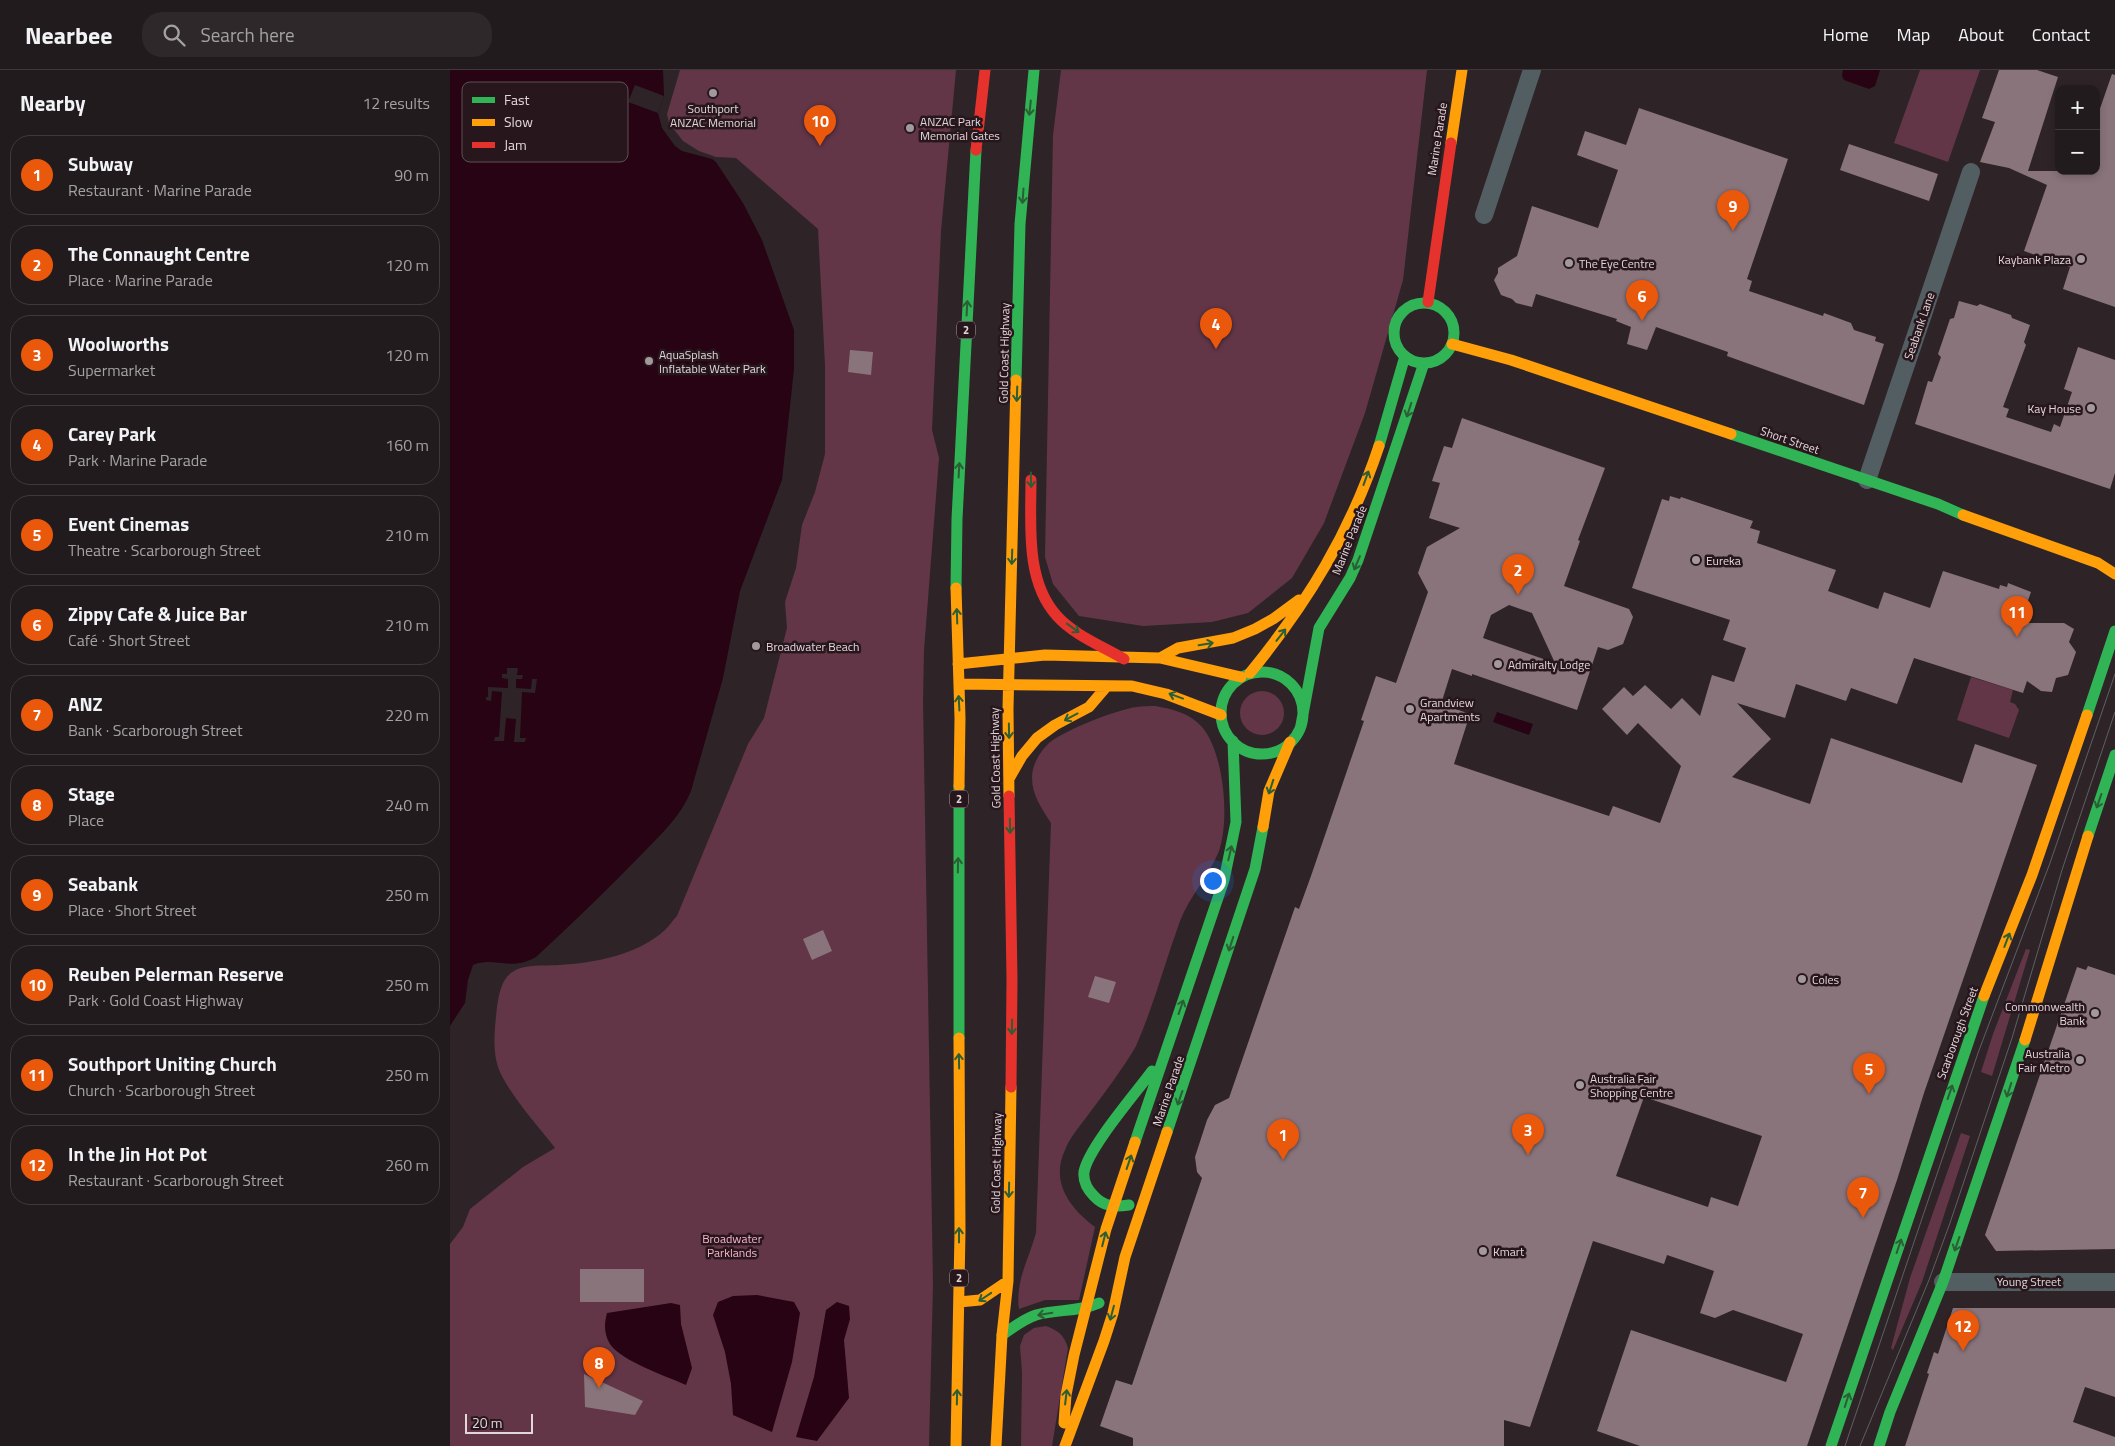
<!DOCTYPE html>
<html lang="en">
<head>
<meta charset="utf-8">
<style>
	:root { --surface:#221b1d; --page:#2e282a; --text:#f1f3f6; --muted:#a2a1a4; --line:#3f393b; --accent:#ea580c }
	body { margin:0; font-family:"Titillium Web",sans-serif; background:var(--page); color:var(--text) }
	.controls { position:absolute; right:15px; top:15px; display:grid; overflow:hidden; border-radius:10px; box-shadow:0 2px 8px #0003 }
	.controls button { width:45px; height:45px; display:grid; place-items:center; padding:0; border:0; border-bottom:1px solid var(--line); background:var(--surface); color:var(--text); font:25px sans-serif }
	.scale { position:absolute; left:15px; bottom:12px; width:68px; box-sizing:border-box; padding-left:5px; border:2px solid #e2d6d9; border-top:0; font-size:14px; line-height:18px; white-space:nowrap; color:#e2d6d9; -webkit-text-stroke:4px #27171d; paint-order:stroke }
	.you { position:absolute; left:762px; top:810px; width:18px; height:18px; margin:-12px; border:4px solid #fff; border-radius:50%; background:#1a73e8; box-shadow:0 0 0 8px #1a73e833 }
	.badge { display:grid; place-items:center; width:32px; height:32px; border-radius:50%; background:var(--accent); color:#fff; font-size:16px; font-weight:700 }
	.pin { position:absolute; translate:-50% -41px; filter:drop-shadow(0 1px 2px #0008) }
	.pin::after { content:''; position:absolute; top:26px; width:18px; height:15px; background:inherit; clip-path:polygon(0 0,100% 0,50% 100%) }
	.list { margin:0; padding:0; list-style:none }
	h2 { display:flex; justify-content:space-between; align-items:center; height:65px; margin:0; padding:0 20px; font-size:21px }
	h2 small { font-size:16px; font-weight:400; color:var(--muted) }
	.list li { display:grid; grid-template-columns:32px 1fr auto; gap:15px; align-items:center; box-sizing:border-box; height:80px; margin:0 10px 10px; padding:0 10px; border:1px solid var(--line); border-radius:20px }
	.list b { display:block; font-size:19px; white-space:nowrap }
	.list p { margin:0; font-size:16px; white-space:nowrap; color:var(--muted) }
	.list em { font-size:16px; font-style:normal; color:var(--muted) }
	.icon { flex:none; width:28px; height:28px; fill:none; stroke:currentColor; stroke-width:2; stroke-linecap:round; stroke-linejoin:round }
	.map { position:relative; flex:none; width:1665px; height:1376px; overflow:hidden }
	header { display:flex; align-items:center; gap:30px; box-sizing:border-box; height:70px; padding:0 25px; background:var(--surface); border-bottom:1px solid var(--line) }
	header strong { font-size:24px }
	nav { display:flex; gap:28px; margin-inline-start:auto; font-size:18px }
	.search { width:350px; height:45px; background:var(--page); display:flex; align-items:center; gap:12px; box-sizing:border-box; padding:0 18px; border-radius:20px; color:var(--muted); font-size:19px }
	main { display:flex }
	aside { flex:1; background:var(--surface) }
	.map>svg:first-child { display:block }
	.green { fill:#623647 }
	.water { fill:#270313 }
	.pier { fill:#2e2427 }
	.building { fill:#8a747c; fill-rule:evenodd }
	.lines { fill:none; stroke-linecap:round; stroke-linejoin:round }
	.street { stroke:#535e63; stroke-width:18 }
	.fast { stroke:#30b455; stroke-width:11 }
	.slow { stroke:#ff9f0a; stroke-width:11 }
	.jam { stroke:#e5322d; stroke-width:11 }
	.tram { stroke:#5d6063; stroke-width:1 }
	.oneway { stroke:#2b5e36 }
	.poi-dot { fill:#a3989b; stroke:#27171d; stroke-width:2 }
	.labels { text-anchor:middle; dominant-baseline:central; stroke-width:5; stroke-linejoin:round; paint-order:stroke }
	.shield { fill:#27171d; stroke:#aa9da1; stroke-width:1 }
	.shield-label { font-size:11px; font-weight:bold; fill:#e2d6d9 }
	.poi-label { font-size:12px; fill:#e2d6d9; stroke:#27171d; text-anchor:start }
	.street-label { font-size:12px; fill:#e2d6d9; stroke:#27171d }
	.park-label { font-size:12px; fill:#fdb3cc; stroke:#27171d }
	.key { fill:#27171d; stroke:#5f5055; stroke-width:1 }
	.key-label { font-size:14px; fill:#e2d6d9 }
</style>
</head>
<body>
<header>
<strong>Nearbee</strong>
<div class="search"><svg class="icon" aria-label="search" viewBox="0 0 24 24"><circle cx="10" cy="10" r="6"/><path d="M15 15l6 6"/></svg>Search here</div>
<nav><a>Home</a><a>Map</a><a>About</a><a>Contact</a></nav>
</header>
<main>
<aside>
<h2>Nearby<small>12 results</small></h2>
<ul class="list">
<li><span class="badge">1</span><div><b>Subway</b><p>Restaurant · Marine Parade</p></div><em>90 m</em></li>
<li><span class="badge">2</span><div><b>The Connaught Centre</b><p>Place · Marine Parade</p></div><em>120 m</em></li>
<li><span class="badge">3</span><div><b>Woolworths</b><p>Supermarket</p></div><em>120 m</em></li>
<li><span class="badge">4</span><div><b>Carey Park</b><p>Park · Marine Parade</p></div><em>160 m</em></li>
<li><span class="badge">5</span><div><b>Event Cinemas</b><p>Theatre · Scarborough Street</p></div><em>210 m</em></li>
<li><span class="badge">6</span><div><b>Zippy Cafe &amp; Juice Bar</b><p>Café · Short Street</p></div><em>210 m</em></li>
<li><span class="badge">7</span><div><b>ANZ</b><p>Bank · Scarborough Street</p></div><em>220 m</em></li>
<li><span class="badge">8</span><div><b>Stage</b><p>Place</p></div><em>240 m</em></li>
<li><span class="badge">9</span><div><b>Seabank</b><p>Place · Short Street</p></div><em>250 m</em></li>
<li><span class="badge">10</span><div><b>Reuben Pelerman Reserve</b><p>Park · Gold Coast Highway</p></div><em>250 m</em></li>
<li><span class="badge">11</span><div><b>Southport Uniting Church</b><p>Church · Scarborough Street</p></div><em>250 m</em></li>
<li><span class="badge">12</span><div><b>In the Jin Hot Pot</b><p>Restaurant · Scarborough Street</p></div><em>260 m</em></li>
</ul>
</aside>
<div class="map">
<svg width="1665" height="1376" viewBox="0 0 1665 1376">
	<rect width="100%" height="100%" fill="#2e2427"/>
	<path class="green" d="M230,0H506L491,161L482,360L489,388L474,580L473,631L483,1214L479,1376H0V1174L13,1157L20,1139L73,1097L105,1078C88,1056 57,1022 48,997C42,979 45,956 47,937C49,925 51,908 64,901C75,894 96,896 109,895C144,893 188,885 215,860C219,856 223,850 227,846L298,674L314,648L337,558L335,532L346,498L352,455L365,422L375,384V295L368,159L286,88L266,87L249,81L233,71L219,53L217,44Z
		M611,0H977L953,210L915,343L874,453L842,508L798,543L762,552L693,556L629,546L603,514L595,487L603,65Z
		M1470,0H1530L1498,92L1444,73Z
		M1521,607L1563,620L1560,632L1565,634L1569,640L1559,668L1507,650Z
		M790 643a22 22 0 1 1 44 0a22 22 0 1 1-44 0Z
		M705,636C722,639 740,643 752,657C774,683 780,749 769,781C759,806 739,827 730,851C715,892 704,935 686,976C672,1000 655,1022 638,1045C630,1056 620,1067 615,1080C600,1112 620,1138 645,1157L629,1230H595L569,1239C565,1211 579,1189 586,1163L601,753C592,739 582,725 582,708C582,695 589,683 598,674C612,661 666,640 686,637C692,636 698,636 705,636Z
		M1576,879L1580,880L1542,1006L1531,1002L1543,964Z
		M1511,1063L1520,1066L1472,1212L1443,1280L1441,1278L1460,1208Z
		M596,1256C609,1261 614,1265 618,1278L602,1376H571L572,1302L570,1276L574,1265L584,1258Z"/>
	<path class="water" d="M0,0H213L214,26L208,43L212,58L225,76L232,81L262,89L266,92L293,133L312,170L344,260V299L332,410L290,521L273,608L241,721C231,746 212,763 194,782C159,818 123,853 86,887C60,902 43,886 23,895L18,910L15,933L0,956Z
		M1393,0H1430L1425,16L1419,19L1394,10L1392,6Z
		M1047,642L1083,654L1079,665L1043,652Z
		M307,1225L344,1232L350,1243L342,1292L322,1362L283,1345L281,1314L275,1282L263,1245L268,1232L283,1226Z
		M387,1232L399,1236L400,1249L394,1270L399,1328L367,1371L346,1367L364,1307L376,1240Z
		M221,1233L230,1235L231,1254L242,1298L236,1315C216,1306 171,1291 160,1274C154,1264 154,1254 157,1243Z"/>
	<path class="pier" d="M185,15L214,26L208,43L178,32Z
		M57,598H68L67,605H73L72,609H66V618L81,619L82,609H87L85,623L72,622L70,668H76L75,672H64L66,649L56,648L54,671H44L45,667H49L52,622L42,621L41,631L36,630V627H38V617L58,618V609L52,608V604H57Z"/>
	<path class="building" d="M1549,0H1587L1608,7L1578,101H1646V50L1662,4L1665,5V237L1613,219L1620,197L1574,181L1597,115L1559,98L1530,92L1545,52L1532,48Z
		M1189,38L1338,89L1297,209L1302,211L1299,221L1373,246L1374,243L1401,253L1404,260L1426,267L1425,271L1434,274L1414,335L1277,286L1278,282L1206,257L1197,280L1177,274L1181,257L1166,251L1167,249L1086,224L1082,237L1066,233L1062,229L1051,225L1044,210L1048,203V198L1067,186L1082,136L1148,158L1168,100L1127,85L1135,61L1176,75Z
		M1399,74L1488,104L1479,131L1390,100Z
		M1509,231L1527,236L1530,234L1561,245L1562,248L1580,255L1574,272L1576,275L1553,337L1559,339L1556,347L1601,362L1604,354L1610,357L1622,322L1614,319L1628,277L1665,290V403L1660,419L1465,354L1478,311L1482,312L1491,287L1488,284L1500,249L1504,248Z
		M400,280L423,282L421,305L398,302Z
		M1012,348L1155,398L1128,470L1130,471L1114,516L1179,539L1183,547L1173,574L1158,580L1148,577L1127,640L1022,604V606L1002,599L991,634L1020,644L1004,694L1159,746L1163,736L1210,753L1231,696L1188,653L1177,665L1152,639L1174,617L1183,626L1195,615L1221,639L1232,628L1250,646L1262,605L1284,612L1296,578L1273,570L1280,550L1182,518L1212,429L1219,431L1220,426L1230,429L1231,427L1303,451L1300,458L1310,461L1307,473L1386,500L1378,521L1428,539L1434,522L1480,538L1493,501L1549,519L1550,515L1557,517L1558,513L1581,522L1570,553H1614L1624,559L1619,572L1626,582L1618,605L1606,608L1602,622L1591,621L1577,611L1573,623L1464,588L1447,634L1401,618L1396,631L1346,614L1335,648L1287,633L1321,669L1282,707L1360,734L1381,668L1512,713L1525,674L1587,695L1474,1023L1447,1110L1357,1376H1190L1147,1361L1181,1260L1336,1312L1353,1264L1283,1240L1265,1248L1250,1243L1264,1201L1217,1185L1214,1194L1143,1171L1080,1357L1054,1350V1376H683V1368L650,1356L666,1310L682,1315L752,1108L747,1102L745,1087L757,1050L765,1035L779,1028L845,837L849,839L861,806L914,651L911,650L926,606L946,613L978,522L968,503L977,477L1010,458L979,448L990,413L982,411L994,376L1002,378ZM1059,535L1082,543L1105,593L1033,568L1041,545ZM1194,1027L1312,1066L1288,1136L1261,1127L1258,1137L1166,1106Z
		M373,860L382,881L362,890L353,869Z
		M1638,896L1665,905V1179L1546,1181L1535,1165L1627,897L1636,900Z
		M645,906L666,912L659,933L638,927Z
		M130,1199H194V1232H130Z
		M1503,1238H1665V1327L1635,1317L1623,1352L1665,1367V1376H1455L1479,1304L1477,1303L1484,1282L1488,1284Z
		M134,1304L193,1331L185,1345L135,1337Z"/>
	<g class="lines">
		<path class="street" d="M1034,145L1082,0
			M1417,410L1521,102
			M1493,1212H1665"/>
		<path class="fast" d="M944 263a30 30 0 1 1 60 0a30 30 0 1 1-60 0Z
			M566,310L570,154L584,0
			M1281,364L1488,434L1513,445
			M929,376L955,286
			M506,518L507,449L526,80
			M771 643a41 41 0 1 1 82 0a41 41 0 1 1-82 0Z
			M1637,645L1665,561
			M851,655L869,558L900,508L908,490L974,293
			M1638,766L1665,685
			M509,968V716
			M717,1062L805,799L813,757
			M685,1072L774,810L786,752L783,671
			M679,1135C665,1137 654,1137 644,1126C638,1120 633,1111 634,1102C638,1078 686,1023 702,1001
			M552,1265C563,1257 574,1249 586,1245C607,1239 629,1242 649,1233
			M1381,1376L1534,926
			M1429,1376L1440,1342L1493,1212L1575,970"/>
		<path class="slow" d="M1001,73L1012,0
			M1002,274L1061,290L1281,364
			M1513,445L1648,493L1665,504
			M506,518L510,648L509,716
			M710,588L728,578L783,568L805,559L823,549L849,530
			M508,594L595,585L710,588L791,607
			M800,603C858,532 900,463 929,376
			M509,614L682,616L716,624L771,645
			M560,707L572,686L587,668L605,655L639,637L657,616
			M559,726L558,639L566,310
			M813,757L819,721L840,672
			M1534,926L1582,805L1637,645
			M1575,970L1638,766
			M509,1232L530,1230L558,1211
			M614,1353L616,1325L624,1285L656,1159L685,1072
			M506,1376L510,1162L509,968
			M546,1376L552,1265L558,1211L561,1017
			M615,1376L654,1271L663,1243L675,1187L717,1062"/>
		<path class="jam" d="M526,80L535,0
			M978,232L1001,73
			M581,410C581,454 575,511 607,546C624,565 652,576 674,589
			M559,726L562,909L561,1017"/>
		<path class="tram" d="M1395,1376L1528,983L1600,793L1665,604
			M1410,1376L1479,1210L1500,1153L1562,968L1612,800L1665,642"/>
	</g>
	<defs><path id="oneway-shaft" d="M-6 0H5M1.5-3L5.5 0L1.5 3" fill="none" stroke-width="1.6" stroke-linecap="round" stroke-linejoin="round" transform="scale(1.25)"/></defs>
	<g class="oneway">
		<use href="#oneway-shaft" transform="translate(580 38) rotate(96)"/>
		<use href="#oneway-shaft" transform="translate(573 126) rotate(94)"/>
		<use href="#oneway-shaft" transform="translate(517 238) rotate(-87)"/>
		<use href="#oneway-shaft" transform="translate(567 324) rotate(92)"/>
		<use href="#oneway-shaft" transform="translate(959 340) rotate(108)"/>
		<use href="#oneway-shaft" transform="translate(509 400) rotate(-87)"/>
		<use href="#oneway-shaft" transform="translate(916 408) rotate(-70)"/>
		<use href="#oneway-shaft" transform="translate(581 410) rotate(89)"/>
		<use href="#oneway-shaft" transform="translate(562 487) rotate(92)"/>
		<use href="#oneway-shaft" transform="translate(907 493) rotate(113)"/>
		<use href="#oneway-shaft" transform="translate(507 546) rotate(-92)"/>
		<use href="#oneway-shaft" transform="translate(623 558) rotate(36)"/>
		<use href="#oneway-shaft" transform="translate(831 565) rotate(-52)"/>
		<use href="#oneway-shaft" transform="translate(756 574) rotate(-10)"/>
		<use href="#oneway-shaft" transform="translate(726 626) rotate(-160)"/>
		<use href="#oneway-shaft" transform="translate(509 633) rotate(-93)"/>
		<use href="#oneway-shaft" transform="translate(621 647) rotate(152)"/>
		<use href="#oneway-shaft" transform="translate(559 661) rotate(89)"/>
		<use href="#oneway-shaft" transform="translate(821 717) rotate(108)"/>
		<use href="#oneway-shaft" transform="translate(1649 731) rotate(109)"/>
		<use href="#oneway-shaft" transform="translate(560 756) rotate(89)"/>
		<use href="#oneway-shaft" transform="translate(780 783) rotate(-77)"/>
		<use href="#oneway-shaft" transform="translate(508 795) rotate(-89)"/>
		<use href="#oneway-shaft" transform="translate(1557 870) rotate(-69)"/>
		<use href="#oneway-shaft" transform="translate(781 874) rotate(108)"/>
		<use href="#oneway-shaft" transform="translate(731 937) rotate(-71)"/>
		<use href="#oneway-shaft" transform="translate(562 957) rotate(91)"/>
		<use href="#oneway-shaft" transform="translate(509 991) rotate(-91)"/>
		<use href="#oneway-shaft" transform="translate(1559 1020) rotate(108)"/>
		<use href="#oneway-shaft" transform="translate(1500 1022) rotate(-71)"/>
		<use href="#oneway-shaft" transform="translate(730 1028) rotate(109)"/>
		<use href="#oneway-shaft" transform="translate(679 1092) rotate(-71)"/>
		<use href="#oneway-shaft" transform="translate(559 1120) rotate(91)"/>
		<use href="#oneway-shaft" transform="translate(509 1165) rotate(-90)"/>
		<use href="#oneway-shaft" transform="translate(654 1169) rotate(-76)"/>
		<use href="#oneway-shaft" transform="translate(1507 1174) rotate(109)"/>
		<use href="#oneway-shaft" transform="translate(1449 1176) rotate(-71)"/>
		<use href="#oneway-shaft" transform="translate(535 1227) rotate(146)"/>
		<use href="#oneway-shaft" transform="translate(662 1243) rotate(105)"/>
		<use href="#oneway-shaft" transform="translate(595 1244) rotate(171)"/>
		<use href="#oneway-shaft" transform="translate(507 1327) rotate(-89)"/>
		<use href="#oneway-shaft" transform="translate(616 1327) rotate(-83)"/>
		<use href="#oneway-shaft" transform="translate(1397 1330) rotate(-72)"/>
	</g>
	<g class="poi-dot">
		<circle cx="263" cy="23" r="5"/>
		<circle cx="460" cy="58" r="5"/>
		<circle cx="1631" cy="189" r="5"/>
		<circle cx="1119" cy="193" r="5"/>
		<circle cx="199" cy="291" r="5"/>
		<circle cx="1641" cy="338" r="5"/>
		<circle cx="1246" cy="490" r="5"/>
		<circle cx="306" cy="576" r="5"/>
		<circle cx="1048" cy="594" r="5"/>
		<circle cx="960" cy="639" r="5"/>
		<circle cx="1352" cy="909" r="5"/>
		<circle cx="1645" cy="943" r="5"/>
		<circle cx="1630" cy="990" r="5"/>
		<circle cx="1130" cy="1015" r="5"/>
		<circle cx="1033" cy="1181" r="5"/>
	</g>
	<g class="labels">
		<g class="shield">
			<rect x="507" y="251.5" width="18" height="17" rx="4"/>
			<rect x="500" y="720.5" width="18" height="17" rx="4"/>
			<rect x="500" y="1199.5" width="18" height="17" rx="4"/>
		</g>
		<g class="shield-label">
			<text x="516" y="260">2</text>
			<text x="509" y="729">2</text>
			<text x="509" y="1208">2</text>
		</g>
		<g class="poi-label">
			<text x="263" y="38" text-anchor="middle">Southport<tspan x="263" dy="14">ANZAC Memorial</tspan></text>
			<text x="470" y="51">ANZAC Park<tspan x="470" dy="14">Memorial Gates</tspan></text>
			<text x="1621" y="189" text-anchor="end">Kaybank Plaza</text>
			<text x="1129" y="193">The Eye Centre</text>
			<text x="209" y="284">AquaSplash<tspan x="209" dy="14">Inflatable Water Park</tspan></text>
			<text x="1631" y="338" text-anchor="end">Kay House</text>
			<text x="1256" y="490">Eureka</text>
			<text x="316" y="576">Broadwater Beach</text>
			<text x="1058" y="594">Admiralty Lodge</text>
			<text x="970" y="632">Grandview<tspan x="970" dy="14">Apartments</tspan></text>
			<text x="1362" y="909">Coles</text>
			<text x="1635" y="936" text-anchor="end">Commonwealth<tspan x="1635" dy="14">Bank</tspan></text>
			<text x="1620" y="983" text-anchor="end">Australia<tspan x="1620" dy="14">Fair Metro</tspan></text>
			<text x="1140" y="1008">Australia Fair<tspan x="1140" dy="14">Shopping Centre</tspan></text>
			<text x="1043" y="1181">Kmart</text>
		</g>
		<g class="street-label">
			<text transform="translate(987 69) rotate(-81)">Marine Parade</text>
			<text transform="translate(1469 256) rotate(-71)">Seabank Lane</text>
			<text transform="translate(554 283) rotate(-89)">Gold Coast Highway</text>
			<text transform="translate(1340 370) rotate(19)">Short Street</text>
			<text transform="translate(899 470) rotate(-68)">Marine Parade</text>
			<text transform="translate(545 688) rotate(-91)">Gold Coast Highway</text>
			<text transform="translate(1507 963) rotate(-70)">Scarborough Street</text>
			<text transform="translate(718 1021) rotate(-71)">Marine Parade</text>
			<text transform="translate(546 1093) rotate(-89)">Gold Coast Highway</text>
			<text x="1579" y="1211">Young Street</text>
		</g>
		<g class="park-label">
			<text x="282" y="1168">Broadwater<tspan x="282" dy="14">Parklands</tspan></text>
		</g>
	</g>
	<rect x="12" y="12" width="166" height="80" rx="8" class="key"/>
	<rect x="22" y="27" width="23" height="6" fill="#30b455"/>
	<rect x="22" y="49" width="23" height="7" fill="#ff9f0a"/>
	<rect x="22" y="72" width="23" height="6" fill="#e5322d"/>
	<g class="key-label">
		<text x="54" y="35">Fast</text>
		<text x="54" y="57">Slow</text>
		<text x="54" y="80">Jam</text>
	</g>
</svg>
<div class="controls">
<button>+</button>
<button>−</button>
</div>
<div class="scale">20 m</div>
<div class="you"></div>
<div class="pin badge" style="left:833px;top:1090px">1</div>
<div class="pin badge" style="left:1068px;top:525px">2</div>
<div class="pin badge" style="left:1078px;top:1085px">3</div>
<div class="pin badge" style="left:766px;top:279px">4</div>
<div class="pin badge" style="left:1419px;top:1024px">5</div>
<div class="pin badge" style="left:1192px;top:251px">6</div>
<div class="pin badge" style="left:1413px;top:1148px">7</div>
<div class="pin badge" style="left:149px;top:1318px">8</div>
<div class="pin badge" style="left:1283px;top:161px">9</div>
<div class="pin badge" style="left:370px;top:76px">10</div>
<div class="pin badge" style="left:1567px;top:567px">11</div>
<div class="pin badge" style="left:1513px;top:1281px">12</div>
</div>
</main>
</body>
</html>
